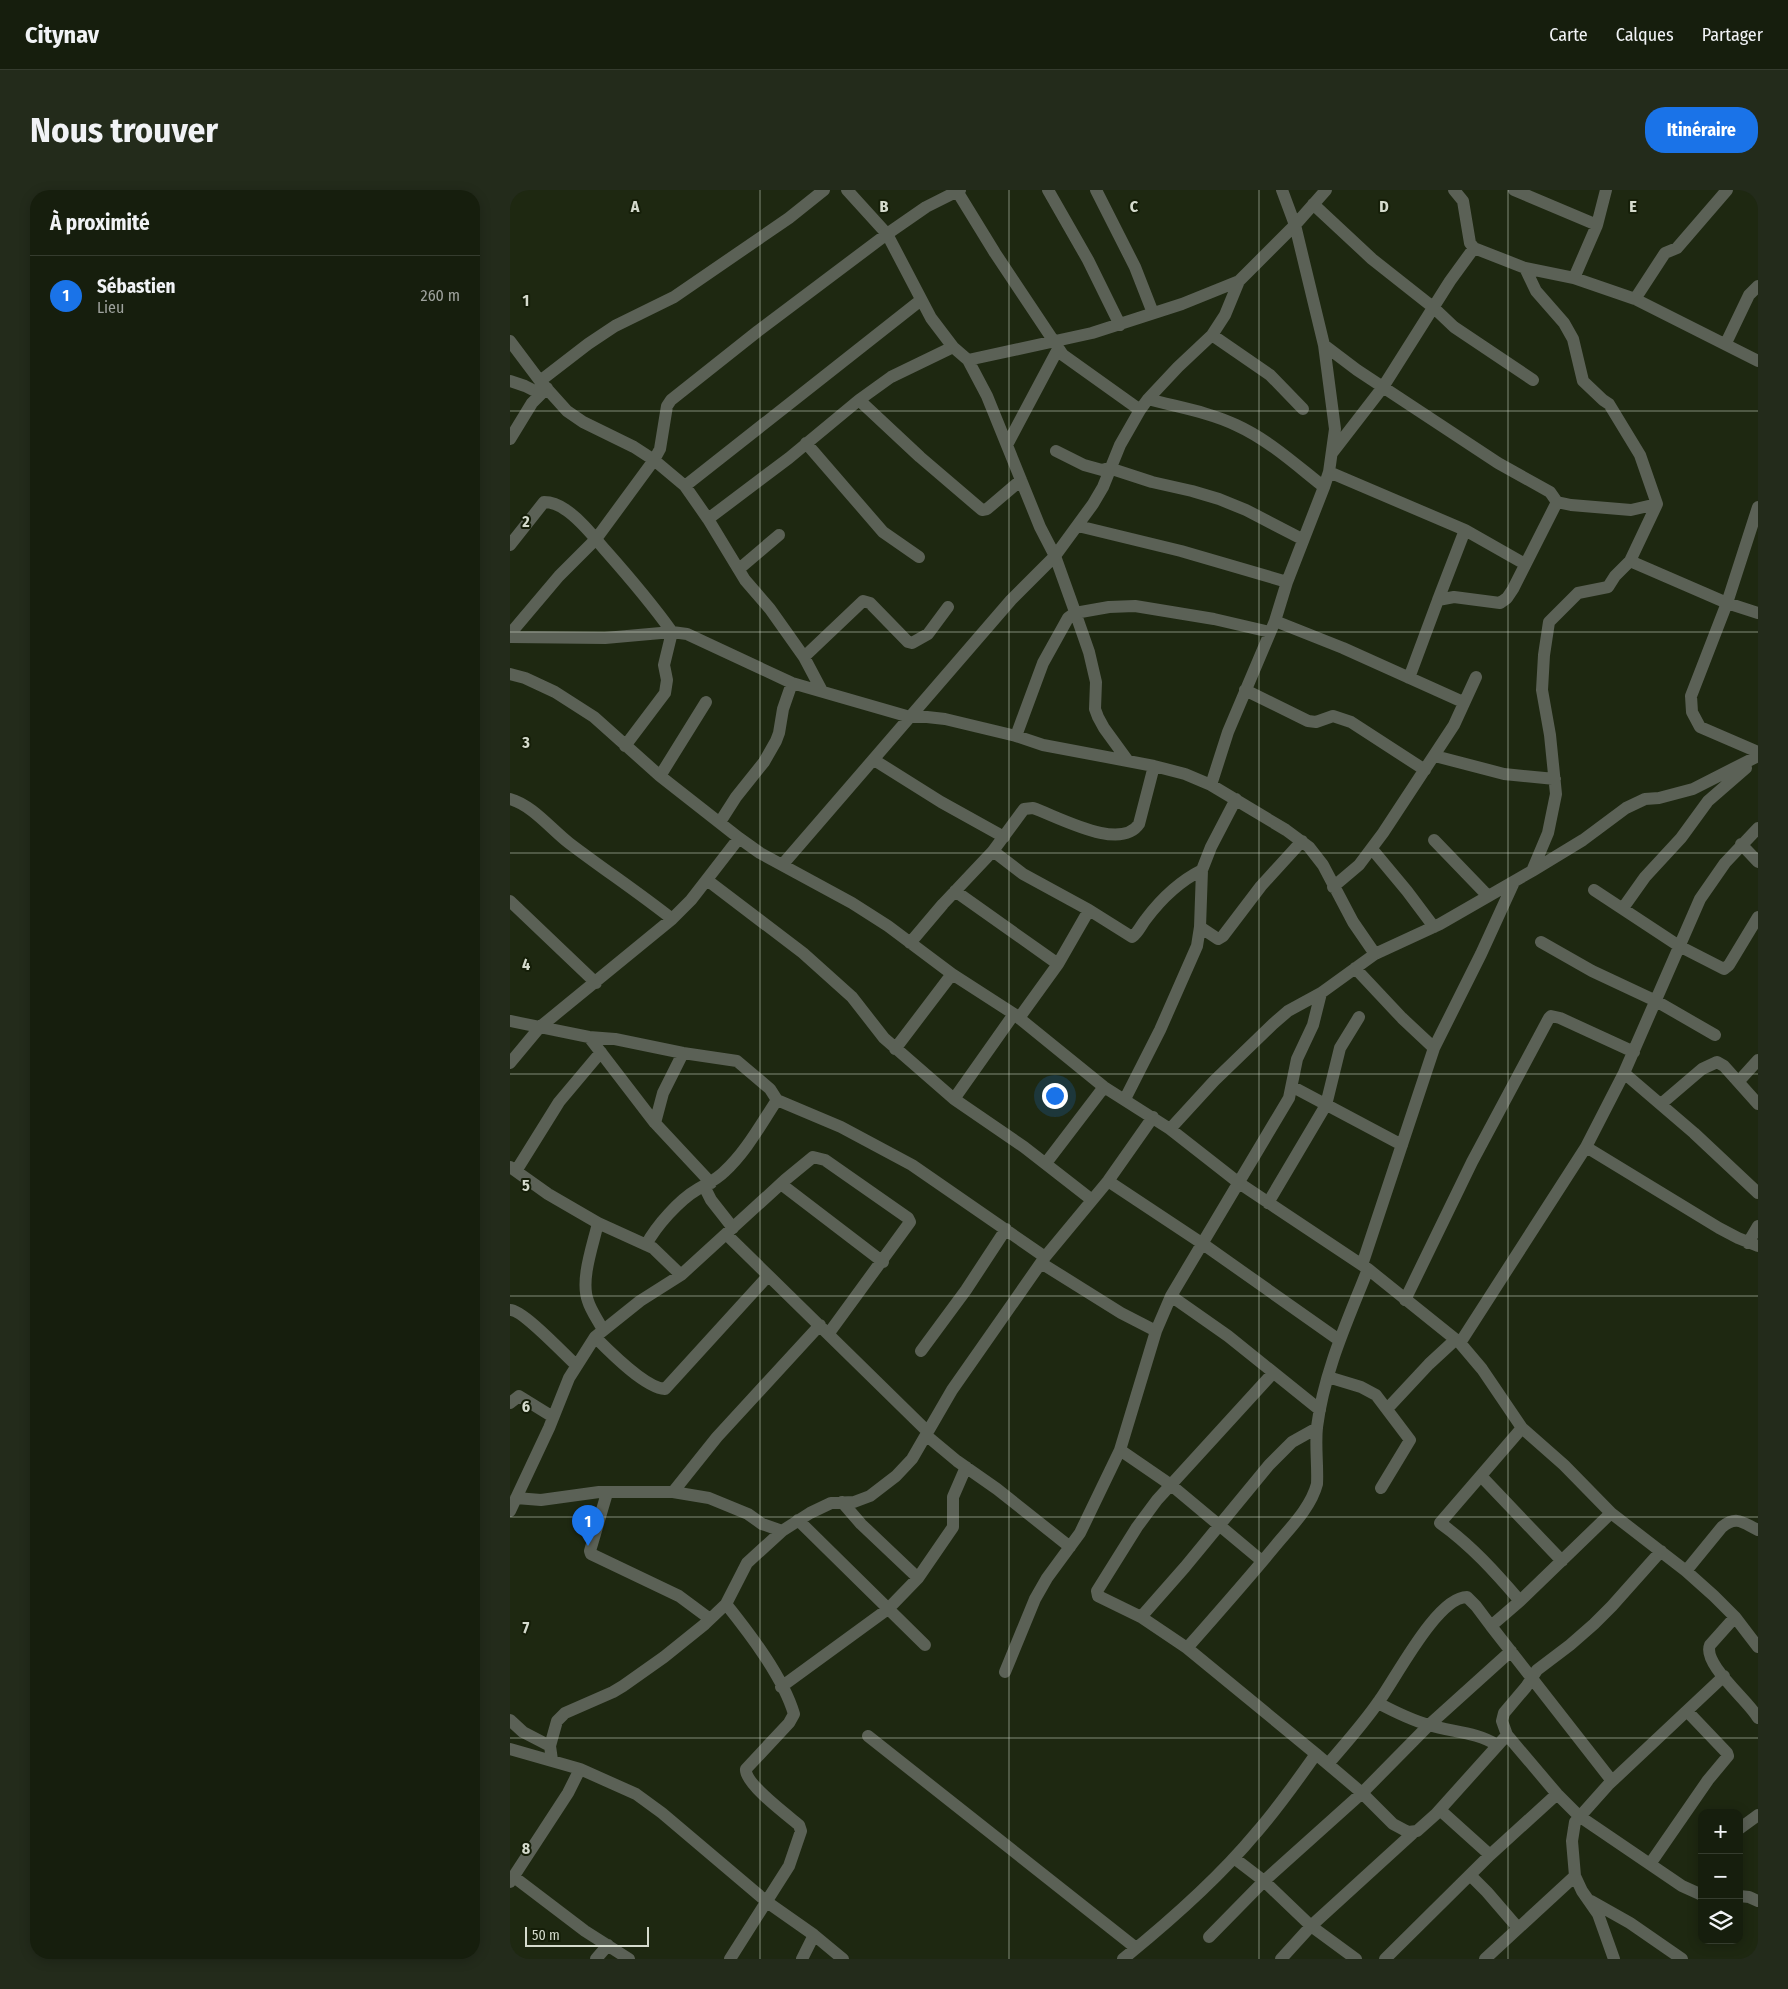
<!DOCTYPE html>
<html lang="fr">
<head>
<meta charset="utf-8">
<style>
	:root { --surface:#161e0d; --page:#232b1b; --text:#f1f3f6; --muted:#9ea29d; --line:#353c2e; --accent:#1a73e8 }
	body { margin:0; font-family:"Fira Sans Condensed",sans-serif; background:var(--page); color:var(--text) }
	.controls { position:absolute; right:15px; bottom:15px; display:grid; overflow:hidden; border-radius:10px; box-shadow:0 2px 12px #0003 }
	.controls button { width:45px; height:45px; display:grid; place-items:center; padding:0; border:0; border-bottom:1px solid var(--line); background:var(--surface); color:var(--text); font:25px sans-serif }
	.scale { position:absolute; left:15px; bottom:12px; width:124px; box-sizing:border-box; padding-left:5px; border:2px solid #d5dbcd; border-top:0; font-size:14px; line-height:18px; white-space:nowrap; color:#d5dbcd; -webkit-text-stroke:4px #151e08; paint-order:stroke }
	.you { position:absolute; left:544px; top:905px; width:18px; height:18px; margin:-12px; border:4px solid #fff; border-radius:50%; background:#1a73e8; box-shadow:0 0 0 8px #1a73e833 }
	.badge { display:grid; place-items:center; width:32px; height:32px; border-radius:50%; background:var(--accent); color:#fff; font-size:16px; font-weight:700 }
	.pin { position:absolute; translate:-50% -41px; filter:drop-shadow(0 1px 2px #0008) }
	.pin::after { content:''; position:absolute; top:26px; width:18px; height:15px; background:inherit; clip-path:polygon(0 0,100% 0,50% 100%) }
	.list { margin:0; padding:0; list-style:none }
	h2 { display:flex; justify-content:space-between; align-items:center; height:65px; margin:0; padding:0 20px; font-size:21px }
	h2 small { font-size:16px; font-weight:400; color:var(--muted) }
	.list li { display:grid; grid-template-columns:32px 1fr auto; gap:15px; align-items:center; box-sizing:border-box; height:80px; padding:0 20px; border-top:1px solid var(--line) }
	.list b { display:block; font-size:19px; white-space:nowrap }
	.list p { margin:0; font-size:16px; white-space:nowrap; color:var(--muted) }
	.list em { font-size:16px; font-style:normal; color:var(--muted) }
	.icon { flex:none; width:28px; height:28px; fill:none; stroke:currentColor; stroke-width:2; stroke-linecap:round; stroke-linejoin:round }
	.map { position:relative; flex:none; width:1248px; height:1769px; overflow:hidden; border-radius:20px }
	header { display:flex; align-items:center; gap:30px; box-sizing:border-box; height:70px; padding:0 25px; background:var(--surface); border-bottom:1px solid var(--line) }
	header strong { font-size:24px }
	nav { display:flex; gap:28px; margin-inline-start:auto; font-size:18px }
	.intro { display:flex; align-items:center; justify-content:space-between; box-sizing:border-box; height:120px; padding:0 30px }
	h1 { margin:0; font-size:35px }
	.button { padding:12px 22px; border-radius:20px; background:var(--accent); color:#fff; font-size:18px; font-weight:700 }
	main { display:flex; gap:30px; padding:0 30px }
	aside { flex:1; background:var(--surface); border-radius:20px; box-shadow:0 2px 12px #0003 }
	.map>svg:first-child { display:block }
	.lines { fill:none; stroke-linecap:round; stroke-linejoin:round }
	.street { stroke:#5b6156; stroke-width:12 }
	.grid { fill:none; stroke:#d5dbcd; stroke-width:1; stroke-opacity:0.55 }
	.grid-label { font-size:16px; text-anchor:middle; font-weight:bold; fill:#d5dbcd; stroke:#151e08; stroke-width:4; stroke-linejoin:round; paint-order:stroke }
</style>
</head>
<body>
<header>
<strong>Citynav</strong>
<nav><a>Carte</a><a>Calques</a><a>Partager</a></nav>
</header>
<div class="intro"><h1>Nous trouver</h1><a class="button">Itinéraire</a></div>
<main>
<aside>
<h2>À proximité<small></small></h2>
<ul class="list">
<li><span class="badge">1</span><div><b>Sébastien</b><p>Lieu</p></div><em>260 m</em></li>
</ul>
</aside>
<div class="map">
<svg width="1248" height="1769" viewBox="0 0 1248 1769">
	<rect width="100%" height="100%" fill="#1e2811"/>
	<g class="lines">
		<path class="street" d="M337,0L377,44L421,128L443,157L458,170L477,206L530,337L545,366L564,419L579,462L586,492L585,519L588,527L594,538L618,571
			M538,0L578,70L610,135
			M586,0L625,77L643,123
			M944,0L953,11L960,53L964,58L1015,78L1064,88L1125,109L1248,171
			M1004,0L1087,35L1064,88
			M0,1L1,0
			M447,1L485,63L553,165L630,220
			M803,14L862,69L924,118L944,137L1023,190
			M1087,35L1096,0
			M1015,78L1026,101L1054,133L1063,149L1073,191L1093,210L1099,214L1130,265L1147,314L1120,371L1105,386L1098,397L1068,403L1039,432L1034,465L1032,500L1040,545L1046,604L1038,643L1022,681
			M1125,109L1155,63L1167,58L1217,0
			M702,145L760,185L793,219
			M0,151L30,191L57,221L73,232L124,257L144,270L175,296L198,329L235,390L260,419L294,467L312,501
			M1216,153L1239,105L1248,96
			M814,155L847,180L988,273L1040,302L1047,312L1061,315L1121,320L1147,314
			M458,170L582,143L672,114L729,91L785,35L816,0
			M0,191L15,196L31,204
			M30,191L78,154L105,136L164,107L279,28L314,0
			M638,209C667,217 699,222 726,235C759,250 786,275 814,297
			M349,210L410,267L472,320L477,319L511,290
			M0,249L22,213L37,198
			M296,253L373,342L409,367
			M497,255L548,159
			M546,261L574,275L592,280L599,278L642,292L682,301L709,309L736,320L792,349
			M822,263L873,197L940,91L964,58
			M819,282L955,340L1015,374
			M175,296L411,110
			M198,329L279,268L349,210L381,187L443,157
			M568,336L671,361L777,392
			M0,355L34,312C42,312 49,315 56,320C71,330 84,347 96,361C119,387 142,414 162,442L154,475L157,490L155,503L115,556
			M1120,371L1217,413L1248,317
			M229,379L269,345
			M928,410L955,340
			M1248,423L1217,413L1181,506L1182,522L1190,537L1248,562
			M765,431L833,458L953,512
			M0,444L49,386L86,349L144,270L150,259L157,216L161,210L248,141L377,44L416,17L450,0
			M0,447L95,448L162,442L177,444L282,493L400,527H417L435,529L506,546L533,555L644,576L675,584L701,595L776,640L799,657L813,675L843,732L865,764
			M294,467L353,411L360,413L398,452L402,453L418,444L438,417
			M0,484L15,488L45,502L84,527L150,586L229,648L250,663L342,713L378,736L442,784L504,824L594,897L660,939L729,993L858,1079L950,1153L972,1179L1012,1238L1054,1275L1101,1323L1176,1381L1204,1406L1225,1427L1248,1457
			M899,488L928,410L944,407L990,413L997,408L1003,399L1047,312
			M735,500L798,531L806,532L823,526L841,532L915,580
			M506,546L533,473L558,428L565,423L599,417L625,416L704,429L760,442
			M925,566L994,584L1045,589
			M364,570L431,612L494,647
			M150,586L196,512
			M701,595L718,542L765,431L777,392L814,297L819,282L825,239L814,155L785,35L772,0
			M0,609C22,615 41,639 59,653C93,679 128,702 162,729
			M210,632L226,607L254,572L266,551L269,543L273,519L282,493
			M924,650L978,706
			M1231,654L1248,672
			M862,659L897,701L924,737
			M483,661L513,684L579,720L622,747C628,743 631,735 636,729C651,709 670,691 692,680
			M273,674L501,410L545,366L583,314L593,297L610,255L630,220L638,209L668,177L702,145L715,125L729,91
			M197,690L293,763L342,807L374,848L444,909L514,957L582,1010
			M823,697L849,675L873,643L944,535L966,487
			M1084,700L1169,756L1214,779L1219,775L1248,727
			M445,701L548,774
			M0,711L86,793
			M1113,718L1135,687L1171,648L1198,611L1236,578
			M690,737L708,749L713,746L751,696L792,651
			M1031,752L1082,781L1146,811L1205,845
			M400,753L433,714L483,661L514,619L523,618C547,626 610,662 629,634L644,576
			M845,778L892,828L924,858
			M509,828L548,774L579,720
			M0,831L79,847L105,849L173,863L227,871L260,899L267,910L331,937L402,975L535,1067
			M79,847L145,933L201,993
			M385,859L442,784
			M0,873L30,837L162,729L181,710L229,648
			M1114,883L1184,943L1248,1003
			M1229,891L1248,870
			M783,897L892,955
			M444,909L504,824
			M615,909L650,840L687,756L690,737L692,680L701,657L726,609
			M1151,914L1192,879L1207,872L1214,876L1248,914
			M145,933L153,903L173,863
			M660,939L704,891L763,834L778,821L811,803L865,764L930,734L1022,681L1073,650L1116,618L1135,609L1149,608L1183,599L1248,566
			M1076,957L1209,1038L1228,1048L1248,1056
			M536,973L594,897
			M0,977L38,1004L88,1033L143,1058L171,1085
			M6,981L49,912L91,862
			M598,991L693,1054L829,1150
			M271,994L373,1072
			M194,996L201,1010L223,1038
			M758,1013L816,915L830,858L849,827
			M88,1033C83,1055 70,1090 78,1111C81,1121 88,1130 93,1140
			M216,1044L418,1242
			M1238,1053L1248,1036
			M136,1055C146,1036 169,1010 188,999C198,993 206,990 214,982C236,962 251,934 267,910
			M531,1073L611,1123L646,1141
			M852,1075L924,858L971,764L1004,692
			M858,1079C838,1130 814,1181 807,1237C805,1256 808,1275 807,1294C801,1317 781,1337 766,1355C737,1390 707,1424 677,1458L806,1564L852,1603L883,1634L898,1642L907,1641L926,1624L997,1545
			M661,1106L718,1146L810,1220
			M895,1110L962,972L1039,828L1041,826L1050,828L1124,862
			M0,1120C12,1119 55,1165 66,1175
			M85,1147C99,1161 135,1198 155,1199L258,1086
			M950,1153L1076,957L1114,883L1190,709L1215,673L1248,638
			M411,1161L456,1100L496,1039
			M818,1187L851,1197L866,1205L900,1250L871,1298
			M0,1213L9,1206L43,1227
			M877,1219L919,1174L945,1150
			M417,1246L447,1271L487,1299L560,1357
			M610,1260L661,1295L752,1371
			M971,1286L1052,1371
			M163,1302L207,1247L310,1135
			M97,1303L80,1361L81,1364L169,1406L200,1429
			M6,1308L31,1310L89,1302H163L199,1308L238,1324L252,1334L272,1341
			M332,1312L351,1334L408,1388
			M0,1321L39,1238L59,1188L85,1147L130,1111L171,1085L275,990L303,967L315,970L398,1028L400,1032L319,1143
			M1101,1323L1010,1411L981,1436L1102,1591
			M288,1330L415,1455
			M1151,1361L1102,1416L1084,1434L1060,1455L1027,1480L1016,1497L994,1523L992,1531L997,1545L1047,1604L1069,1626L1172,1696L1192,1705
			M1176,1381L1212,1337C1227,1325 1233,1333 1248,1340
			M1010,1411C986,1383 961,1355 930,1333L1012,1238
			M216,1414C240,1444 273,1487 284,1524L279,1533L236,1579C234,1593 277,1625 289,1635L291,1641L279,1676L220,1769
			M631,1427L675,1377L759,1275L782,1252L807,1238
			M1225,1427L1200,1455C1192,1474 1239,1511 1248,1528
			M677,1458L631,1427L588,1406L587,1401L627,1337L647,1310L763,1183
			M495,1482L525,1409L537,1388L570,1343L610,1260L646,1141L661,1106L779,908L787,869L803,835L811,803
			M271,1497L378,1419L408,1388L443,1337V1307L456,1277
			M868,1513C885,1522 901,1530 919,1535C942,1542 967,1542 987,1555
			M0,1530L13,1542L40,1556
			M358,1546L626,1758
			M0,1559L70,1579L126,1604L152,1623L257,1712L304,1745L333,1769
			M42,1570L40,1556L47,1531L55,1523L103,1502L113,1496L154,1467L195,1434L216,1414L237,1373L272,1341L300,1323L321,1313L344,1312L360,1306L386,1286L402,1269L442,1200L535,1067L598,991L643,927
			M818,1574C835,1554 854,1533 869,1511C886,1488 927,1407 957,1407L966,1416L981,1436
			M930,1620L980,1665
			M1229,1639L1248,1625
			M724,1668L754,1691L801,1736L846,1769
			M1140,1674L1198,1590L1218,1566L1217,1563L1177,1521
			M960,1685L977,1702L1008,1738
			M4,1687L75,1741L119,1769
			M0,1692L58,1603L70,1579
			M1229,1706L1239,1707L1248,1711
			M1081,1711L1120,1733L1172,1769
			M699,1747L754,1691L852,1603L919,1535L1001,1461
			M86,1769L98,1755
			M292,1769L304,1745
			M613,1769C660,1731 707,1690 746,1643C768,1618 787,1591 806,1564
			M771,1769L801,1736L903,1643
			M875,1769L980,1665L1047,1604
			M975,1769L1065,1686
			M1104,1769L1088,1724L1072,1701L1065,1686L1062,1651L1065,1632L1098,1595L1214,1486"/>
	</g>
	<path class="grid" d="M250,0V1769M499,0V1769M749,0V1769M998,0V1769M0,221H1248M0,442H1248M0,663H1248M0,884H1248M0,1106H1248M0,1327H1248M0,1548H1248"/>
	<g class="grid-label">
		<text x="125" y="22">A</text>
		<text x="374" y="22">B</text>
		<text x="624" y="22">C</text>
		<text x="874" y="22">D</text>
		<text x="1123" y="22">E</text>
		<text x="16" y="116">1</text>
		<text x="16" y="337">2</text>
		<text x="16" y="558">3</text>
		<text x="16" y="780">4</text>
		<text x="16" y="1001">5</text>
		<text x="16" y="1222">6</text>
		<text x="16" y="1443">7</text>
		<text x="16" y="1664">8</text>
	</g>
</svg>
<div class="controls">
<button>+</button>
<button>−</button>
<button><svg class="icon" aria-label="layers" viewBox="0 0 24 24"><path d="M12 4l9 5-9 5-9-5zM3 14l9 5 9-5"/></svg></button>
</div>
<div class="scale">50 m</div>
<div class="you"></div>
<div class="pin badge" style="left:78px;top:1356px">1</div>
</div>
</main>
</body>
</html>
